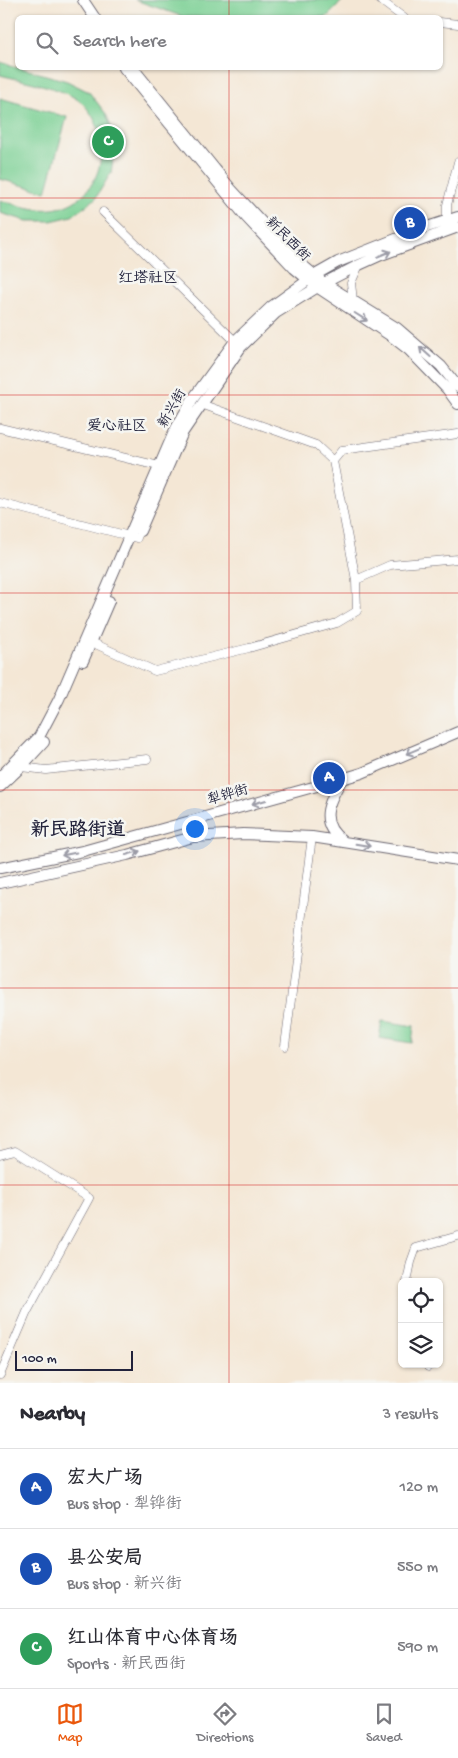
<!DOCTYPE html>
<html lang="en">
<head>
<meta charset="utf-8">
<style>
	:root { --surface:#fff; --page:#f7f7f7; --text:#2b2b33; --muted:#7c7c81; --line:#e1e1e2; --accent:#ea580c }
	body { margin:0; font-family:"Gochi Hand","LXGW WenKai TC",sans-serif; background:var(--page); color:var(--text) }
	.controls { position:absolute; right:15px; bottom:15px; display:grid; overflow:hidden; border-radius:8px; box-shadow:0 1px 4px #0004 }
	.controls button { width:45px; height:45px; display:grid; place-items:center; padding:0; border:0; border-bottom:1px solid var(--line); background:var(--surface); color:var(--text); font:25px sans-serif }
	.scale { position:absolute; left:15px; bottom:12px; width:118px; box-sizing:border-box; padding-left:5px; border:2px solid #22223b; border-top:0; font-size:14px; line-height:18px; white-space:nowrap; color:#22223b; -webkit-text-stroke:4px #f6f6f2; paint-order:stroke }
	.you { position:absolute; left:194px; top:828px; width:18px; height:18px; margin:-12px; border:4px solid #fff; border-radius:50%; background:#1a73e8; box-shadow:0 0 0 8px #1a73e833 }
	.badge { display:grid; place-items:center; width:32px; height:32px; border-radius:50%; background:var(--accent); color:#fff; font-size:16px; font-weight:700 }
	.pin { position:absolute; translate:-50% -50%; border:2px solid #fff; box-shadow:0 1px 5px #0006 }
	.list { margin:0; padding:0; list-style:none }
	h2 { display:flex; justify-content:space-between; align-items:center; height:65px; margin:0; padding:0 20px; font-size:21px }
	h2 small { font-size:16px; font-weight:400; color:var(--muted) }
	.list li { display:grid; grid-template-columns:32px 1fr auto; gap:15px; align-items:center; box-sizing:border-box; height:80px; padding:0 20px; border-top:1px solid var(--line) }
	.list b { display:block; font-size:19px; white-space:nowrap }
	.list p { margin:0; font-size:16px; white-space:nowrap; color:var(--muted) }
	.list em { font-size:16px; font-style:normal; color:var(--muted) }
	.icon { flex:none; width:28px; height:28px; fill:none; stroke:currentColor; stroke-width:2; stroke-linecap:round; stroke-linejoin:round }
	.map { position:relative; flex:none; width:458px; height:1383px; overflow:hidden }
	.search { position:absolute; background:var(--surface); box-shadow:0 1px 4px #0004; left:15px; right:15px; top:15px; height:55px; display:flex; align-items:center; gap:12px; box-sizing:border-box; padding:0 18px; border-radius:8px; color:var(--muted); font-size:19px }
	.sheet { height:305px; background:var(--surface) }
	nav { display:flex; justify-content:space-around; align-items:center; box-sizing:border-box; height:70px; border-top:1px solid var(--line); background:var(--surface); font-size:14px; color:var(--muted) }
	nav a { display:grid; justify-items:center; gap:2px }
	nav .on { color:var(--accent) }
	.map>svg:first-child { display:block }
	.green { fill:#7bd094; stroke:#4e7968 }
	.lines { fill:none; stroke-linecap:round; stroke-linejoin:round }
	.street-casing { stroke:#6c6771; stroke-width:9 }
	.secondary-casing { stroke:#6c6771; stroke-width:12 }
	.street { stroke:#fff; stroke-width:8 }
	.secondary { stroke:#fff; stroke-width:10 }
	.oneway { stroke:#9c9ca7 }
	.grid { fill:none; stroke:#d62828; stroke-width:1; stroke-opacity:0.55 }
	.labels { text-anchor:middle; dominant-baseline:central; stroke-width:5; stroke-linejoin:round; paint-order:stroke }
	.street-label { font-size:14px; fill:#22223b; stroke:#f6f6f2 }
	.neighbourhood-label { font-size:15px; fill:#22223b; stroke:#f6f6f2 }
	.district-label { font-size:19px; font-weight:bold; fill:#22223b; stroke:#f6f6f2 }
</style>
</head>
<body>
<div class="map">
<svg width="458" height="1383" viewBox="0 0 458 1383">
	<rect width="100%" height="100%" fill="#f6f6f2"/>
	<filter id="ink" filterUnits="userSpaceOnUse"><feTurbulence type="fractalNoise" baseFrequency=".02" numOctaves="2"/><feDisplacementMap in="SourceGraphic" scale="10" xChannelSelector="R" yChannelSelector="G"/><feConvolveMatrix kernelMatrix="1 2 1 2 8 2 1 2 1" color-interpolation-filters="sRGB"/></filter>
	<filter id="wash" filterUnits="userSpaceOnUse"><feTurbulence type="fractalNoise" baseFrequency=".0096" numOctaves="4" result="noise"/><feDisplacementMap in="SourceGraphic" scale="20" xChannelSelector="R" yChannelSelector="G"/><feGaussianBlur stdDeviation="1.12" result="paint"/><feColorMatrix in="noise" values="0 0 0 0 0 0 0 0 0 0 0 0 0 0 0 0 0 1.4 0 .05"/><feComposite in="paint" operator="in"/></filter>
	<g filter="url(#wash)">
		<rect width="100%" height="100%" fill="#f4e7d5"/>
		<path class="green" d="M135,0H343L327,17H184Z
			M0,62L67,81L89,92L106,114L116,138L111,173L95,199L72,216L51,221H27L0,213V200C17,205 34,211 52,209C102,203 116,140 85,106C69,88 23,81 0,75Z
			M0,98L67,117L46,192L0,179Z
			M382,1021L414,1026L412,1043L379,1038Z"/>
	</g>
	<g filter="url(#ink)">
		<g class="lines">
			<g class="street-casing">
				<path id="street" d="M380,0L404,18
					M440,22L458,24
					M103,212L238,344
					M447,221V205L458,162
					M353,301L351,283L359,265
					M0,428L163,467
					M333,461L342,450L458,434
					M0,503L137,538
					M356,580L390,565L458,559
					M91,642L155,671L249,648L337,623L357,611L356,580L333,461L316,445L201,404
					M21,767L46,770L147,759
					M285,1046L312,837
					M0,1155L15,1151L89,1198L27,1312L0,1375
					M407,1282L411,1262L416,1248L458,1236
					M427,1364L428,1367"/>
			</g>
			<g class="secondary-casing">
				<path id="secondary" d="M83,0L95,18
					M124,68L246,217L294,268L317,287L391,336L409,350L447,389L458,404
					M133,68L231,189L300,263L324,283L397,328L441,366L458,387
					M140,531L183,432L241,347L276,313L324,283L359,265L381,255L458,227
					M83,661L109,601
					M0,777L39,737L59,699L174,432L192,400L235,341L272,306L315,275L338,262L421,229L458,217
					M342,779C329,801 317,823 343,841
					M0,787L21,767L44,742
					M0,868L83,851L342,779L362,773L458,732
					M0,883L127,855L193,837L243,834L312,837L458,860"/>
			</g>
			<use href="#street" class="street"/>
			<use href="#secondary" class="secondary"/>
		</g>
		<defs><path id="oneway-shaft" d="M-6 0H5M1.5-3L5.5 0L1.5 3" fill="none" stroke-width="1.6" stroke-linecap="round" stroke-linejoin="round" transform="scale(1.25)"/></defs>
		<g class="oneway">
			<use href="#oneway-shaft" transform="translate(384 254) rotate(-22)"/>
			<use href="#oneway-shaft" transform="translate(361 317) rotate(32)"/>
			<use href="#oneway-shaft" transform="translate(425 352) rotate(-138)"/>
			<use href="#oneway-shaft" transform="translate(413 751) rotate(157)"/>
			<use href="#oneway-shaft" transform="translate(259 802) rotate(164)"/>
			<use href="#oneway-shaft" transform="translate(363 845) rotate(9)"/>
			<use href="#oneway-shaft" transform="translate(133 853) rotate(-15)"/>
			<use href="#oneway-shaft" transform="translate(69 854) rotate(168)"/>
		</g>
	</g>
	<path class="grid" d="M229,0V18M229,68V1383M0,198H458M0,395H458M0,593H458M0,790H458M0,988H458M0,1185H458"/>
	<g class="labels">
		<g class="street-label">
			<text transform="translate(287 240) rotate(45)">新民西街</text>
			<text transform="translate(173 409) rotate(-60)">新兴街</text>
			<text transform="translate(228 796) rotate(-16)">犁铧街</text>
		</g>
		<g class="neighbourhood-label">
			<text x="148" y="279">红塔社区</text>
			<text x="117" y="427">爱心社区</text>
		</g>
		<g class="district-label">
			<text x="78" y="831">新民路街道</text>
		</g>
	</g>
</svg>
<div class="controls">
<button><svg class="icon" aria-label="locate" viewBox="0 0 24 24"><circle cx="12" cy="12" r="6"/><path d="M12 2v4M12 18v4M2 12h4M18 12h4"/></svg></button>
<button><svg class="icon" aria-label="layers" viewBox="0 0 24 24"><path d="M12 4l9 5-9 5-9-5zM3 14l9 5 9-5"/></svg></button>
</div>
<div class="scale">100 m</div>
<div class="you"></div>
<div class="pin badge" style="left:329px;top:778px;background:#1a4fb4">A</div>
<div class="pin badge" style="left:410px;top:223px;background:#1a4fb4">B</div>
<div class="pin badge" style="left:108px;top:142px;background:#2e9e5b">C</div>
<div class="search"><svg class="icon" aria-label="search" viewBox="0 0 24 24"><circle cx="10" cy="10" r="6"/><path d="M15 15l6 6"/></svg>Search here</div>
</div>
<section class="sheet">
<h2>Nearby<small>3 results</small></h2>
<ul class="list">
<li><span class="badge" style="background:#1a4fb4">A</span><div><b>宏大广场</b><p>Bus stop · 犁铧街</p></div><em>120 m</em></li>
<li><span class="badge" style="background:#1a4fb4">B</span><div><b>县公安局</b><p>Bus stop · 新兴街</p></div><em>550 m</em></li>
<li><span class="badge" style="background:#2e9e5b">C</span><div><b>红山体育中心体育场</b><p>Sports · 新民西街</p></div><em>590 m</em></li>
</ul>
</section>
<nav>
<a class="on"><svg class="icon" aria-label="map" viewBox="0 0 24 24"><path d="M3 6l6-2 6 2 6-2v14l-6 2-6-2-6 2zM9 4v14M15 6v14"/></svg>Map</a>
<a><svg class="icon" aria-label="directions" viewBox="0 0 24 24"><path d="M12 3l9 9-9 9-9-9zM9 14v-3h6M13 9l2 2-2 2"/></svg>Directions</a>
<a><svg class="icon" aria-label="saved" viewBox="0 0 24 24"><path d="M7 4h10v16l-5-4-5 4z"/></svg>Saved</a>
</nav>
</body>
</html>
